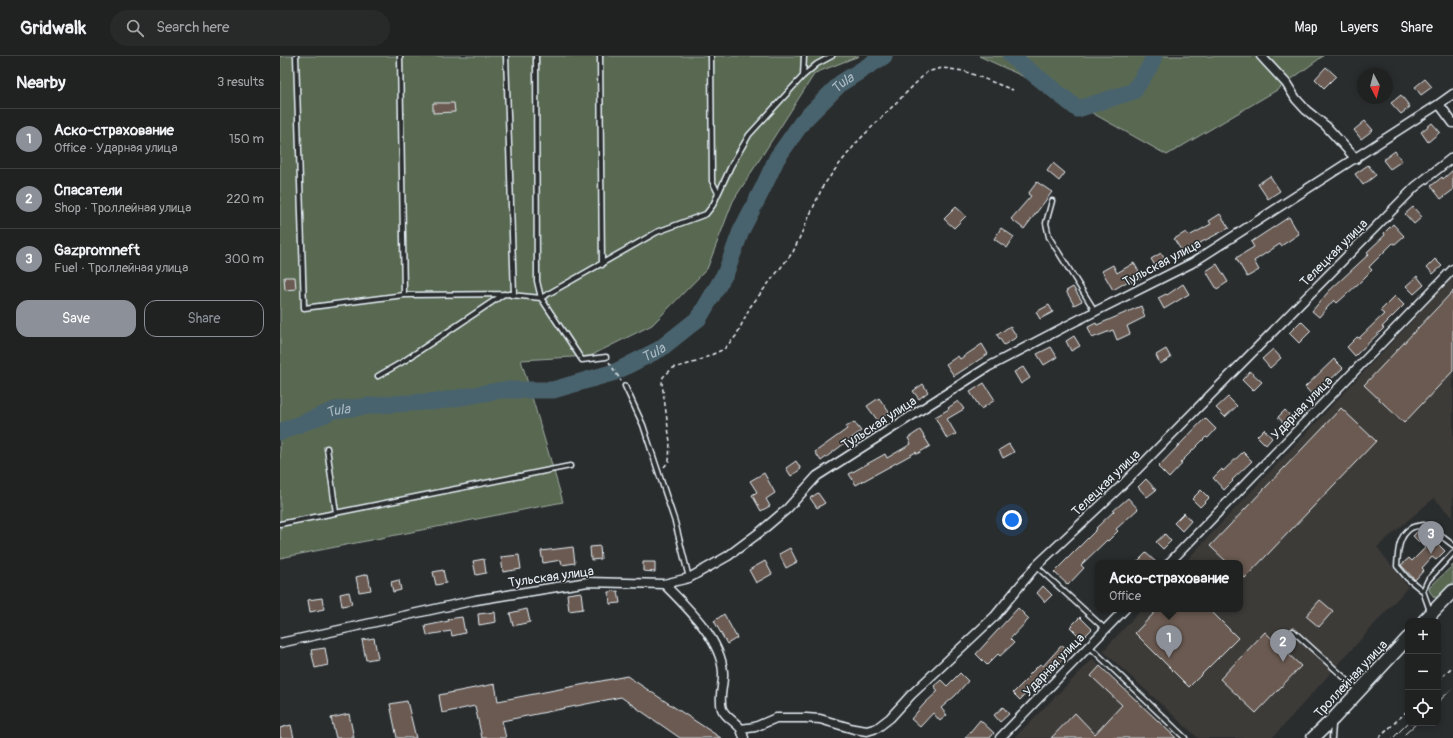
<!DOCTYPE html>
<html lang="en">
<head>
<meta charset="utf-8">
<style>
	:root { --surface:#202222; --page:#282a2a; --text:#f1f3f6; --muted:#a2a4a5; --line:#3d3f40; --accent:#8c9099 }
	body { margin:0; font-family:Pangolin,sans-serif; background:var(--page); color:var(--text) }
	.controls { position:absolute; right:12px; bottom:12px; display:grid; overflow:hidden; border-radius:8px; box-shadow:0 2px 6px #0003 }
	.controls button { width:36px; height:36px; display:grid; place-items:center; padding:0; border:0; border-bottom:1px solid var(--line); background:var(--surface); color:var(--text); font:20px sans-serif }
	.compass { position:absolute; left:1077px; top:12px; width:36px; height:36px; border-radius:50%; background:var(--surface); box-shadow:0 2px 6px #0003; rotate:173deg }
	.you { position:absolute; left:732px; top:464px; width:14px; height:14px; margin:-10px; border:3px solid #fff; border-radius:50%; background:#1a73e8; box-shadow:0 0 0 6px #1a73e833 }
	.badge { display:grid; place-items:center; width:26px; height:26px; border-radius:50%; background:var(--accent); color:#fff; font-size:13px; font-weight:700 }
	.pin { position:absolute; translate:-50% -33px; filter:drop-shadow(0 1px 2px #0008) }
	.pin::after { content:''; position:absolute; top:21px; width:14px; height:12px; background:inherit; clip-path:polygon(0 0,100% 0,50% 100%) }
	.popup { position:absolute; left:815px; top:504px; width:148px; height:52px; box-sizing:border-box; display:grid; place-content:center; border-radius:8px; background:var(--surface); filter:drop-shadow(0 1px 3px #0005); font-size:13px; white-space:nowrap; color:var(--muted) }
	.popup b { font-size:15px; color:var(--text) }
	.popup::after { content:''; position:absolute; left:50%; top:100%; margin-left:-8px; border:8px solid transparent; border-top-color:var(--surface) }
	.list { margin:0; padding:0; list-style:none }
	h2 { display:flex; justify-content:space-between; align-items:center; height:52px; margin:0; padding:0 16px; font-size:17px }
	h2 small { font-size:13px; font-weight:400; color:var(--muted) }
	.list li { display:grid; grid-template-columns:26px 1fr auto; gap:12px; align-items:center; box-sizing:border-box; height:60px; padding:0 16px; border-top:1px solid var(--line) }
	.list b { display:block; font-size:15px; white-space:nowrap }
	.list p { margin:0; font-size:13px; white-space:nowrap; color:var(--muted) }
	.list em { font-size:13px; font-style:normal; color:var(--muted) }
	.actions { display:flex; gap:8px; padding:12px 16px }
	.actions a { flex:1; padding:9px 0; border:1px solid var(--accent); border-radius:12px; text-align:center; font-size:14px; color:var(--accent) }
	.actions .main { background:var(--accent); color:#fff }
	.icon { flex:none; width:22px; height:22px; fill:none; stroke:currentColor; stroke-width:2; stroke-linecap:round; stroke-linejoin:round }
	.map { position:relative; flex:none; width:1173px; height:682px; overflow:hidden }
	header { display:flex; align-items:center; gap:24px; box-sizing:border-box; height:56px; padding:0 20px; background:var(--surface); border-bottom:1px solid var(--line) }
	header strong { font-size:19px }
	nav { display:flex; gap:22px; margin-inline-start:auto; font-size:14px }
	.search { width:280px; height:36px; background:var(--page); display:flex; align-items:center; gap:10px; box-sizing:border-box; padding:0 14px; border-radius:22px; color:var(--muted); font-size:15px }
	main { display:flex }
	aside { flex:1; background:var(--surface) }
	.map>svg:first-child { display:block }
	.built { fill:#3d3a38 }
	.green { fill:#596851; stroke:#a0aca4 }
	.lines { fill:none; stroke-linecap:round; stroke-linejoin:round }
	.river { stroke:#4a646e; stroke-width:17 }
	.building { fill:#6a5a51; stroke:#e8f1f8 }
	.service-casing { stroke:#e8f1f8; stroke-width:7 }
	.minor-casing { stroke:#e8f1f8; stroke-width:11 }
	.primary-casing { stroke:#e8f1f8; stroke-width:15 }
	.path { stroke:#e8f1f8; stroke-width:1.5; stroke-dasharray:4 3; stroke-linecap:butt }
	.service { stroke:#2a2d2e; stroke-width:4 }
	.minor { stroke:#2a2d2e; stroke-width:8 }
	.primary { stroke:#2a2d2e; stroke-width:12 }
	.tram { stroke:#e8f1f8; stroke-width:1 }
	.labels { text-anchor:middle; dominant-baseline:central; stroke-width:3; stroke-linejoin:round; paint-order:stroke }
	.street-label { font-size:13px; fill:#e8f1f8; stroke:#2a2d2e }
	.water-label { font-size:14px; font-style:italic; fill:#a9b9c1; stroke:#2a2d2e }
</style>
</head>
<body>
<header>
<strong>Gridwalk</strong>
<div class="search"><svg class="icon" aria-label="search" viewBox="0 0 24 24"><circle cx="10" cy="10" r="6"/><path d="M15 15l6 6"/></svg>Search here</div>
<nav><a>Map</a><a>Layers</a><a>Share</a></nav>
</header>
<main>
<aside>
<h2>Nearby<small>3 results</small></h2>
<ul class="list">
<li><span class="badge">1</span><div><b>Аско-страхование</b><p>Office · Ударная улица</p></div><em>150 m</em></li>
<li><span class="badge">2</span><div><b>Спасатели</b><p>Shop · Троллейная улица</p></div><em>220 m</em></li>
<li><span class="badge">3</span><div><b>Gazpromneft</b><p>Fuel · Троллейная улица</p></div><em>300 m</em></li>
</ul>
<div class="actions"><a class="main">Save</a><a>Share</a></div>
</aside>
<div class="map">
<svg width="1173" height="682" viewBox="0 0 1173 682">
	<rect width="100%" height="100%" fill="#2a2d2e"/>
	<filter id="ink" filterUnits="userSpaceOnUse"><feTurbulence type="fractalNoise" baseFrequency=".025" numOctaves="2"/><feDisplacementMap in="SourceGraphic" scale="8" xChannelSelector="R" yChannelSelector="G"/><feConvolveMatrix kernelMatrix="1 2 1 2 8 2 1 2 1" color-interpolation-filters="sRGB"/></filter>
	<g filter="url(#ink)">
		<path class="built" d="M1173,221V462L1154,442L1097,491L1128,531L992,682H918L823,595L862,553H960V507H904Z
			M813,603L898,682H734Z"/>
		<path class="green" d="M0,0H579L535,17L453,145L427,213L372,269L310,300L241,304L283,446L0,502Z
			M699,0H1043L997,34L887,99L766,31Z
			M1173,509V527L1159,542L1154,541L1150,536L1149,532Z"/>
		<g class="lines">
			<g class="river">
				<path d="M731,0L798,53L854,35L870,10L874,0"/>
				<path id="s1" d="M0,376L55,354L98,349L160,345L222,334H273L335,316L380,293L419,262L446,216L461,175L483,132L497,102L523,65L561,27L604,0"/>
			</g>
		</g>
		<path class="building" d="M1046,11L1056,20L1044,32L1035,23Z
			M1145,23L1152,31L1141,39L1135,31Z
			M1121,39L1130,51L1121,58L1111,47Z
			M153,47H174L175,56L153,57Z
			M1085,65L1093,74L1081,83L1074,74Z
			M1152,67L1160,76L1148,86L1141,76Z
			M1115,95L1122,105L1110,113L1103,104Z
			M773,107L785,117L779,125L767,115Z
			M1088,109L1096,119L1083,129L1075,118Z
			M1173,114V134L1161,143L1151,130L1162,121L1163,123Z
			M990,120L1000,135L988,143L978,128Z
			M757,126L772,136L744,173L731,163L751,140L748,138Z
			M676,151L686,160L674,172L664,163Z
			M1133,151L1142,161L1134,168L1125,158Z
			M940,158L949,172L914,190L915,191L903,197L894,183L906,176L909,180L931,168L929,165Z
			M1009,161L1019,178L1001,190L1000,188L974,205L979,214L967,221L956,202L974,191L971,186Z
			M1113,168L1124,180L1115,188L1113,187L1089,211L1092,214L1078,228L1057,247L1054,244L1039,261L1032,255L1049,235L1089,198L1087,196L1105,179L1104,177Z
			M721,172L734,181L727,192L714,183Z
			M881,197L886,205L876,211L871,203Z
			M1155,203L1162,210L1153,218L1147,211Z
			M854,207L862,221L851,227L850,224L833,234L822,215L833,209L837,217Z
			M937,208L948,226L937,233L926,215Z
			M1137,220L1144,229L1134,238L1126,230Z
			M4,221H15L16,233L5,234Z
			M903,228L909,238L884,253L878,242L886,238L887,239Z
			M793,231L802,245L794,249L786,235Z
			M1173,235V315L1124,367L1084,329Z
			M1115,240L1124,249L1102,271L1104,272L1075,300L1067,291L1077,281L1079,282L1104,258L1100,255Z
			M769,249L773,256L760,263L756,256Z
			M861,250L865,261L847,270L850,278L837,284L833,274L812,282L808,271L816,267L817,269Z
			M1021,265L1031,275L1019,287L1009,277Z
			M730,270L737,281L724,289L717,279Z
			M794,280L800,290L791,295L786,285Z
			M702,288L708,298L674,320L666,308L678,300L680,303Z
			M771,291L777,301L764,309L757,298Z
			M886,293L891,302L880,308L876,299Z
			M993,293L1001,302L990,312L982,303Z
			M1054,303L1063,312L1046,328L1047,329L1034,341L1025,331Z
			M743,311L750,322L741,328L734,316Z
			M970,315L982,326L973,335L962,324Z
			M704,327L715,344L701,353L690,336Z
			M643,328L648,336L639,343L633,335Z
			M948,341L957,350L945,361L936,352Z
			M599,342L609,356L598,365L587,350Z
			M678,345L684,353L667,363L676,378L667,383L655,361L669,353L668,352Z
			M1061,352L1096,385L965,522L960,518V507H948L930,490Z
			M1005,354L1013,363L1006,370L998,361Z
			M925,362L936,373L928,382L926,381L900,407L902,408L889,422L878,411Z
			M574,366L581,375L541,405L535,396L567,373L566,371Z
			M984,373L992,382L986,389L977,380Z
			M640,374L650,390L637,398L636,396L576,429L569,418L605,398L607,402L631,388L628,382Z
			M729,388L734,396L723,402L719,394Z
			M963,396L972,405L952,424L953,425L944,434L933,422L942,413L943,415Z
			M516,405L521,413L511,420L506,412Z
			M484,417L495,437L486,443L490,450L481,455L472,439L477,436L470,425Z
			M866,423L876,434L867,441L858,431Z
			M921,434L929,442L920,451L912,443Z
			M538,437L545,447L537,452L530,442Z
			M848,442L858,453L836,473L838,475L828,485L827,484L801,509L804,512L788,529L774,516L817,473L816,472L834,455H833Z
			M904,457L911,465L902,475L894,467Z
			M1140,473H1143L1165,495L1156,504L1152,501L1142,512L1144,514L1135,524L1121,509L1129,502L1132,505L1145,492L1133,480Z
			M885,478L891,485L883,493L876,486Z
			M320,490L321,503L311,504L310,491Z
			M293,491L295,507L282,509L281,504L263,507L261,495Z
			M510,492L517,506L506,512L499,498Z
			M866,497L877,507H856Z
			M239,499L241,513L223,516L221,501Z
			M204,503L206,517L196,519L193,505Z
			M485,505L492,518L476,527L469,514Z
			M363,506H375V516L363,515Z
			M163,514L166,527L156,529L153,516Z
			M88,518L91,534L79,536L76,521Z
			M119,524L121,534L113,536L111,526Z
			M763,530L772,539L765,546L757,537Z
			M338,535L340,547L330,548L329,536Z
			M69,536L72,548L62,550L60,538Z
			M301,536L303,553L289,555L287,538Z
			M42,542L44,553L30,556L28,544Z
			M1040,544L1053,555L1039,571L1026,560Z
			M738,552L749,563L730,583L734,587L720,600L718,598L707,609L696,598Z
			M247,553L250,566L233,570L230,557Z
			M878,553H929L958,582L909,631L855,577Z
			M215,556L216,566L199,569L198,558Z
			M444,558L457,582L447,588L434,565Z
			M182,561L185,577L172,580L171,575L147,579L145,570L169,565L168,563Z
			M800,561L812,573L802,583L790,571Z
			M985,576L1021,610L976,657L940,623Z
			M94,582L98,602L86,604L82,584Z
			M782,589L789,595L770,618L757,630L755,628L740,644L733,637L749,621L748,620L760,608L763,610Z
			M45,592L48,609L35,612L31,594Z
			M820,610L896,682H771L795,657L815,678L842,649L811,620Z
			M680,617L688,625L675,640L661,652L667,659L660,665L653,657L640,671L631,663L644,648L658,635L654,630L661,624L667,630Z
			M347,620L441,682H400L341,641L222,665L226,682H202L195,650L162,657L159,639L215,628L218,645Z
			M127,645L136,682H117L110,648Z
			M723,651L729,658L720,666L714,659Z
			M69,658L74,682H56L51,662Z
			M700,664L714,677L710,682H685Z
			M11,669L14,682H0V672Z"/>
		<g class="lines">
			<g class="service-casing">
				<path id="service" d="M16,0L24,252L124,239L234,238L226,0
					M120,0L124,239
					M256,0L257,225L261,242L302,304L326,301
					M320,0L322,209
					M431,0L432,125L438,137
					M523,20L524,0
					M772,145L766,167L769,181L815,255
					M231,239L261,242L377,176L426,158L433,149L451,110L469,79L523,20L537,8L552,0
					M98,320L124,305L224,238
					M345,330L363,369L375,406L395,466L409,522
					M47,392L56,457
					M0,468L290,410
					M756,510L825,573
					M1143,535L1127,522L1117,510C1118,497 1118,480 1131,472C1135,470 1140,470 1144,469L1156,476L1173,489
					M1150,555L1143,535L1148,524L1173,497
					M1013,575L1078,634
					M809,590L905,682
					M1052,682L1053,669"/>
			</g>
			<g class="minor-casing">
				<path id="minor" d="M981,0L1006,27L1016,43L1026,54L1046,70L1076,103
					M1159,48L1173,67
					M889,507L1173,213
					M384,528C406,550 441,583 443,616C444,629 438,641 442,653C445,661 456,666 461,673C462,676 463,679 464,682
					M0,587L196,544L308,526L384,528L409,522L448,500L480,476L507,453L537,420L708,311L794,266L912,207L1159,48L1173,38
					M461,673L475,671L496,662H526L540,663L574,673L587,675L597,672L610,662L631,639L715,560L756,510L839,432L1135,131L1173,101
					M720,682L845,553"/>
			</g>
			<g class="primary-casing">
				<path id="primary" d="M1144,565L1173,535
					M1033,682L1054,662L1128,582"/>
			</g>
			<path class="path" d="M329,306L341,325
				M384,411L389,405L390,386L382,327L383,321L393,312L416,306L444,293L456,280L470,251L513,196L543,130L557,111L578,85L647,16L662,12L684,15L733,34
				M1158,625L1173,610
				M1099,682L1128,654"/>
			<use href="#service" class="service"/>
			<use href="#minor" class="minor"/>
			<use href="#primary" class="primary"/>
			<path class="tram" d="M1158,646L1173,632
				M1125,678L1137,667
				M1113,682L1128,667"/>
		</g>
	</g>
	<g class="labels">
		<g class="street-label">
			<text transform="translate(1054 197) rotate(-45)">Телецкая улица</text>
			<text transform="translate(882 207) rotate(-28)">Тульская улица</text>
			<text transform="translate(1022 352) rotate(-46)">Ударная улица</text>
			<text transform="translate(599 367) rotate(-33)">Тульская улица</text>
			<text transform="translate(826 427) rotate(-44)">Телецкая улица</text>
			<text transform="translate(271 521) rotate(-8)">Тульская улица</text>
			<text transform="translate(774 609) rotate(-46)">Ударная улица</text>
			<text transform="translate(1071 623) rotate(-47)">Троллейная улица</text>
		</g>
		<g class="water-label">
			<text stroke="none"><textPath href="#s1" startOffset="722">Tula</textPath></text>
			<text stroke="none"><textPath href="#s1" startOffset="386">Tula</textPath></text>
			<text stroke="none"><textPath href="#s1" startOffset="62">Tula</textPath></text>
		</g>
	</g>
</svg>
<div class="controls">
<button>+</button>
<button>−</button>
<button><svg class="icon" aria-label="locate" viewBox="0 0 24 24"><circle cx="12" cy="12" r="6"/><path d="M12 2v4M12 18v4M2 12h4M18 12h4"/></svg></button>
</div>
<svg class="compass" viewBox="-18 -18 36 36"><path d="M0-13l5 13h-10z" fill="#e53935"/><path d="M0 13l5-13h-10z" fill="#a2a4a5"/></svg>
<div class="you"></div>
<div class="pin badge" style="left:889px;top:602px">1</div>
<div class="popup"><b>Аско-страхование</b>Office</div>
<div class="pin badge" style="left:1003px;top:606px">2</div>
<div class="pin badge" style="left:1151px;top:498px">3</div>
</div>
</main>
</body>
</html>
